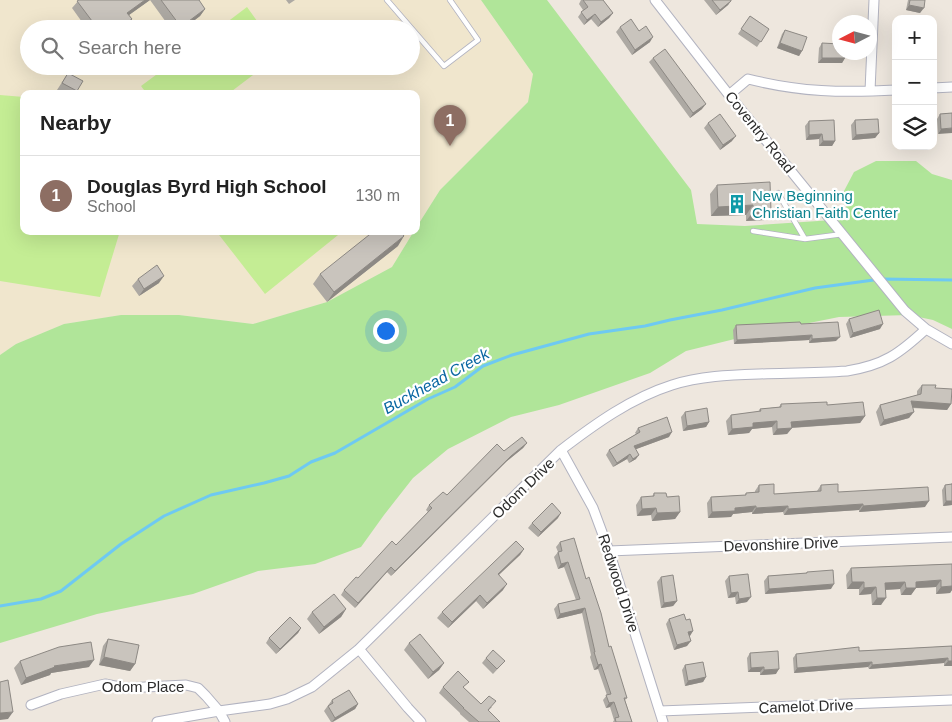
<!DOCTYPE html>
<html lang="en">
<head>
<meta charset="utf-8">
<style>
	:root { --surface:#fff; --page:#f6f6f6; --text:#222; --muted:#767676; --line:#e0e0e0; --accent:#3a56ff }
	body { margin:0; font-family:Helvetica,sans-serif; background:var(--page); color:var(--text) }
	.controls { position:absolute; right:15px; top:15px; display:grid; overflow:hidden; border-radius:10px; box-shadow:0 5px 20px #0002 }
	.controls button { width:45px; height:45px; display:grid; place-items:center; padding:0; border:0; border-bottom:1px solid var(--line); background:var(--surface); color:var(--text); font:25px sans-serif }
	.compass { position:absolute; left:832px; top:15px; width:45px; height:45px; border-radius:50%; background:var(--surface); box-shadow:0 5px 20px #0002; rotate:264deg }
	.you { position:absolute; left:385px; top:330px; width:18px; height:18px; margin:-12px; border:4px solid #fff; border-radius:50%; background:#1a73e8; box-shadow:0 0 0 8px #1a73e833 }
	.badge { display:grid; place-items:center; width:32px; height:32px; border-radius:50%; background:var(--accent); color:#fff; font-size:16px; font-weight:700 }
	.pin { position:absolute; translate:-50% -41px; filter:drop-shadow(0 1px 2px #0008) }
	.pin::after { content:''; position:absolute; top:26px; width:18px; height:15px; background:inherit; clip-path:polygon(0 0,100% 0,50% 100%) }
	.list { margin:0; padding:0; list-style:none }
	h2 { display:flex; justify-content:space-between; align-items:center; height:65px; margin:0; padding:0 20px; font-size:21px }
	h2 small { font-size:16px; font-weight:400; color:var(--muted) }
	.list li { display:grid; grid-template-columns:32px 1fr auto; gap:15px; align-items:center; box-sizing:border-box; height:80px; padding:0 20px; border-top:1px solid var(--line) }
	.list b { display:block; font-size:19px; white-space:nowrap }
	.list p { margin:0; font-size:16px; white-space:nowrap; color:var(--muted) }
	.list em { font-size:16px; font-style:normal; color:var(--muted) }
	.icon { flex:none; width:28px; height:28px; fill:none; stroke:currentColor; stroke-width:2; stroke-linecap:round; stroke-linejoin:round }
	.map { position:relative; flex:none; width:952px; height:722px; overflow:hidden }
	.search { position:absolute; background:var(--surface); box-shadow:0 5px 20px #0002; left:20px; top:20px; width:400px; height:55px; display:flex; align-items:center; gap:12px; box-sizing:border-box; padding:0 18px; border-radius:28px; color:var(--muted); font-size:19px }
	.panel { position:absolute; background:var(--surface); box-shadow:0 5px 20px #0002; left:20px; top:90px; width:400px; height:145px; border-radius:10px }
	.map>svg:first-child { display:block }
	.education { fill:#f0e6cd; fill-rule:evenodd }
	.green { fill:#b0e599 }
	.pitch { fill:#c4ed94 }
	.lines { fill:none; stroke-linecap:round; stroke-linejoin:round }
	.stream { stroke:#6ec9f2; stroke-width:3 }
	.service-casing { stroke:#b2b3c0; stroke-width:6 }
	.minor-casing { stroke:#b2b3c0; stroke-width:11 }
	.service { stroke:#fff; stroke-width:4.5 }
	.minor { stroke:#fff; stroke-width:9 }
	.wall { fill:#ada9a3 }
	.shaded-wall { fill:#8d8984 }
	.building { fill:#c9c4bd; stroke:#8d8984 }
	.labels { text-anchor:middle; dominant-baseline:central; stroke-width:4.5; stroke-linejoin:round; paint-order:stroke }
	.street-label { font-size:15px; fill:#2c2c2c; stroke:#fff }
	.culture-label { font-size:15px; fill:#0d838f; stroke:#fff; text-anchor:start }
	.water-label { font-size:16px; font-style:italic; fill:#0a67a2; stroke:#fff }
</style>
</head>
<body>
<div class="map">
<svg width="952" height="722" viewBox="0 0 952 722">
	<rect width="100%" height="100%" fill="#eee7de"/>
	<path class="education" d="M0,0H481L533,74L528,102L440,190L416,228V94H24V231H414L392,267L327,302L253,324L179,315H121L64,324L16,344L0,355ZM29,29H411V66H29Z"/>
	<path class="green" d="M481,0H547L691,190L697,224L745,226L848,219L844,191L854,172L876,161H916L932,174L952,180V329L933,320L909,315L839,317L759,333L686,351L650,373L559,405L511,417L448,449L413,478L384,515L361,547L315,564L258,571L193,594L97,614L0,643V355L16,344L64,324L121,315H179L253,324L327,302L392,267L414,231H416V228L440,190L528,102L533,74Z"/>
	<path class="pitch" d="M247,7L263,29H218Z
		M168,66H265L228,94H147L141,86Z
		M0,95L24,97V231H120L100,297L0,281Z
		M216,231H343L265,294Z"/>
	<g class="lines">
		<path class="stream" d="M0,606L41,599L61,591L121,544L164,516L211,495L264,483L289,476L311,462L335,453L428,399L455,387L483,366L512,355L589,334L645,326L670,320L722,310L815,288L881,279L952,280"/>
		<g class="service-casing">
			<path id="service" d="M387,0L444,66L478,40L450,0
				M778,193L805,239L843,234
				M753,231L805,239"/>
		</g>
		<g class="minor-casing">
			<path id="minor" d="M655,0L729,95L905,311L926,329L952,344
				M933,88L952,87
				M870,91L874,0
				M729,95L748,79C800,92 842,93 896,90
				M561,450L593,508L609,551L663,722
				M609,551L952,537
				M359,649L408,708L421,722
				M31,705L61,694L105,684L125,688L186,685L198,688L206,696L219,711L225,722
				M660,711L952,700
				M157,722L219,711L270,704L287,699L312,687L359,649L561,450C595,424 631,398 672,385C700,376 730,375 759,374C788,373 817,373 847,371C884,365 899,354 926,329"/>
		</g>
		<use href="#service" class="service"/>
		<use href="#minor" class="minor"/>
	</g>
	<path class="wall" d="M79,0H150L129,15L132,19L126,26L123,29H87L72,8Z
		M150,0H200L199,1L205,9L200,16L183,29H171Z
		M286,0H295L289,4Z
		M581,0H603L613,13L609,18L598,27L591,19L584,25L578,17L583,10L579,4Z
		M704,0H731L728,5L716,15Z
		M908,0H925L920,13L906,10Z
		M750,16L769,29L757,47L738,34Z
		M620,27L639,31L650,42L632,55L616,32Z
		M785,30L802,51L799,56L777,48L782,34Z
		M822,43L845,58L842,63H818L819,48Z
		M653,58L702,109L690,118L649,62Z
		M68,73L77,91L76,94H64L57,90Z
		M952,113L938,134L937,119L940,114Z
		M855,120L879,133L875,138L852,140L851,125Z
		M896,120V138H895L894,123Z
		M809,121L835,141L832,146H819V139L806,140L805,126Z
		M708,123L732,141L720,150L704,128Z
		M717,185L771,211L765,220L746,221V215L711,216L710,194Z
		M398,246L327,302L313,284L320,274Z
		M138,279L159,283L139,296L132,286Z
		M849,319L880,329L850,338L846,324Z
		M801,324L836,341L809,343V340L734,344L733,330L736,325Z
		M922,385L935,388L951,404L947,410L912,408L909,418L880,426L876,412L880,405L917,395V391Z
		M781,404L827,405L865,416L860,423L792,428L787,434L773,435L772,427L752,429L749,433L728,435L726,421L731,415L758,412L760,409L779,407Z
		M685,412L709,422L706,427L683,431L681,417Z
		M638,428L669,437L636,449V459L629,463L627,459L613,467L606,455L609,450L636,434L635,433Z
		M527,443L523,448L507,461L391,576L387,572L355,608L341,595L344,590L396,545L428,512L426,510L429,505L447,495L504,451Z
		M952,483V505L943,506L942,490L945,485L951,484Z
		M759,485L774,494L817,491L821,485L838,492L925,507L859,512V510L784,515L783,512L752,514V512L733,514L731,517L708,518L707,503L711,497L745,495L746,493L755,492V491Z
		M654,493L667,497L680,512L675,519L652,521L651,515L637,516L636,505L641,497H652Z
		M558,518L538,537L528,528L532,523Z
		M560,542L586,579L609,647L627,698L625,700L632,722H613L614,720L610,707L606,708L603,700L607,695L598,669L594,670L590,657L591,655L582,613L557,619L554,609L558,604L576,600L564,567L558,569L554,557L558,552L556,547Z
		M524,549L520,555L499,575L503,590L483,609L476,601L448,628L437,618L442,612Z
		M952,564V590L950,593L936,594V587L916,588L911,595H901L900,589L886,590L881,605H872L871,594L859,595V589H847L846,575L851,568Z
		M807,572L831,589L765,594L764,581L768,576L806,573Z
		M729,576L747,602L736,604L735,597L728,598L725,581Z
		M661,577L677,601L673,606L661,608L657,582Z
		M346,609L341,617L319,634L307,619L312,612Z
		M669,619L686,620L693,631L689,636L687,646L674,650L666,624Z
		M301,628L298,633L276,654L266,643L269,638Z
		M108,639L135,664L130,671L99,665L103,646Z
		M409,643L444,663L439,670L428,679L404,650Z
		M952,646V666H944V663L869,669L868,667L794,673L793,658L796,654Z
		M750,653L776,674L760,675V672H748L747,658Z
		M486,658L505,661L493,674L482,663Z
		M20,661L89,667L51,673L50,675L21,685L14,668Z
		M685,665L706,677L703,682L685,686L682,670Z
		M443,687L464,688L481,704L492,707L488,711L500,722H469L460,714V713L439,693Z
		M332,700L358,704L355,709L333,722H331L324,711Z"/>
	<path class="shaded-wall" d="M145,0H150L122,20L127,13Z
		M731,1L728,5L716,15L720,10Z
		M909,5L924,8L920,13L906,10Z
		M205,9L200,16L183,29H179Z
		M613,13L609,18L598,27L601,22Z
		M595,14L591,19L584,25L587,20Z
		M132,19L126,26L123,29H118Z
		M653,37L650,42L632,55L635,50Z
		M780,43L802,51L799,56L777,48Z
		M822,58H845L842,63H818Z
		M706,104L702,109L690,118L693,113Z
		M952,128V133L938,134L941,129Z
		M879,133L875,138L852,140L856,135Z
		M822,134L819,139L806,140L809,135Z
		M736,136L732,141L720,150L723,145Z
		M823,141H835L832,146H819Z
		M753,205L746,215L711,216L718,207Z
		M771,211L765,220L746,221L753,212Z
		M404,236L398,246L327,302L334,292Z
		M164,276L159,283L139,296L144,289Z
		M883,324L880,329L850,338L853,333Z
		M812,335L809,340L734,344L737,340Z
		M840,337L836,341L809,343L812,339Z
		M911,401L951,404L947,410L906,407Z
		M914,412L909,418L880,426L884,420Z
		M865,416L860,423L787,428L791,422Z
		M777,421L772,427L752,429L749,433L728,435L732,429L753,423Z
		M709,422L706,427L683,431L687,426Z
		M792,428L787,434L773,435L777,429Z
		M672,432L669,437L631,451L634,446Z
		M527,443L523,448L507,461L391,576L395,571L511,456Z
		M630,454L627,459L613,467L617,463Z
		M639,455L636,459L629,463L633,459Z
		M929,501L925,507L859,512L863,506Z
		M946,501H952V505L943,506Z
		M863,504L859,510L784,515L788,509Z
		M756,506L752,512L733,514L731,517L708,518L712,512L735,508Z
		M788,506L783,512L752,514L756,508Z
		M656,508L651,515L637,516L642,509Z
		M680,512L675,519L652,521L657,513Z
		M561,513L558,518L538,537L541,532Z
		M524,549L520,555L493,580L498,574Z
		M568,562L564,567L558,569L561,564Z
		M391,567L387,572L355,608L358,603Z
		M941,580L936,587L916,588L911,595H901L906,588L916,582Z
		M852,582H864L859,589H847Z
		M905,582L900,589L880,590L885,583Z
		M507,584L503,590L483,609L487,603Z
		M834,584L831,589L765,594L769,589Z
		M952,586V590L950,593L936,594L941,587Z
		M876,587L871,594L859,595L864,588Z
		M738,592L735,597L728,598L731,593Z
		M480,595L476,601L448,628L452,622Z
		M751,597L747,602L736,604L739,599Z
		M877,598H886L881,605H872Z
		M677,601L673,606L661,608L664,603Z
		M585,608L582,613L557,619L560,614Z
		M346,609L341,617L319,634L324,627Z
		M301,628L298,633L276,654L280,649Z
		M693,631L690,636L685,637L688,632Z
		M691,641L687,646L674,650L677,645Z
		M104,657L135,664L130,671L99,665Z
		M948,658L944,663L869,669L872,665Z
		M94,660L89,667L51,673L50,675L21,685L26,678L54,666Z
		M948,661H952V666H944Z
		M872,662L868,667L794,673L797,668Z
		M444,663L439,670L428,679L433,672Z
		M601,664L598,669L594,670L598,665Z
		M764,667L760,672H748L751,668Z
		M779,669L776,674L760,675L764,670Z
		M706,677L703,682L685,686L688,681Z
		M614,702L610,707L606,708L609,703Z
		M358,704L355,709L332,722L335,718Z
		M13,712L8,719L0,720V713Z"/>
	<path class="building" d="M79,0H145L127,13L132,19L118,29H98L77,1Z
		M161,0H199L205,9L181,27Z
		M583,0H603L613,13L601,22L595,14L587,20L581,12L588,7Z
		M712,0H731V1L720,10Z
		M910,0H925L924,8L909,5Z
		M750,16L769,29L761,42L741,29Z
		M631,19L639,31L646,26L653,37L635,50L620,27Z
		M785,30L807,37L802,51L780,43Z
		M822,43L840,44V52H845V58H822Z
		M665,49L706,104L693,113L653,58Z
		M68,73L83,81L77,91L62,83Z
		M952,113V128L941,129L940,114Z
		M720,114L736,136L723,145L708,123Z
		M878,119L879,133L856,135L855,120Z
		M834,120L835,141H823L822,134L809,135V121Z
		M770,182L771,211L753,212V205L718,207L717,185Z
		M374,231H400L404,236L334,292L320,274Z
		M157,265L164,276L144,289L138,279Z
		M879,310L883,324L853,333L849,319Z
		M800,322L801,324L838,322L840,337L812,339V335L737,340L736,325Z
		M922,385H936L935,388L952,389L951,404L911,401L914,412L884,420L880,405L921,394Z
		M827,402V405L863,402L865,416L791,422L792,428L777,429V421L753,423V427L732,429L731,415L761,411L760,409L781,407V404Z
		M707,408L709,422L687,426L685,412Z
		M667,417L672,432L634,446L639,455L633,459L630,454L617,463L609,450L640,432L638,428Z
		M522,437L527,443L511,456L395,571L391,567L358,603L344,590L356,577L358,578L392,541L396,545L432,508L429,505L443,492L447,495L497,444L504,451Z
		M774,484V494L821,491V485L838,484V492L928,487L929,501L863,506V504L788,509V506L756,508V506L735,508V511L712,512L711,497L746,495V493L759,492V485Z
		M952,484V501H946L945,485Z
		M654,493H666L667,497L679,496L680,512L657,513L656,508L642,509L641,497L654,496Z
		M552,503L561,513L541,532L532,523Z
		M574,538L586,579L589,577L601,613L609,647L611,646L627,698H624L632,722H616L615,718L619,717L614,702L609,703L606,695L611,694L601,664L598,665L594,652H595L585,608L560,614L558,604L580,599L568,562L561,564L558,552L562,551L560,542Z
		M516,541L524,549L498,574L507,584L487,603L480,595L452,622L442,612Z
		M952,564V586L941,587V580L916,582V588H906L905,582L885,583L886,598H877L876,587L864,588V582H852L851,568Z
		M833,570L834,584L769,589L768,576L807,573V572Z
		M748,574L751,597L739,599L738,592L731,593L729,576Z
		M673,575L677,601L664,603L661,577Z
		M334,594L346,609L324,627L312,612Z
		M684,614L686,620L690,619L693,631L688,632L691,641L677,645L669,619Z
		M290,617L301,628L280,649L269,638Z
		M420,634L444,663L433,672L409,643Z
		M108,639L139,645L135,664L104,657Z
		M91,642L94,660L54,666L55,667L26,678L20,661L59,647Z
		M952,646V661H948V658L872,665V662L797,668L796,654L859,647V651Z
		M493,650L505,661L497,669L486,658Z
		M778,651L779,669L764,670V667L751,668L750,653Z
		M703,662L706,677L688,681L685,665Z
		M458,671L469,682L463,687L481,704L489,696L496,701L488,710L500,722H479L463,708H464L443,687Z
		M8,680L13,712L0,713V682Z
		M349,690L358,704L335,718L328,706L333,703L332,700Z"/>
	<defs>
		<g id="building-bare" transform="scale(1.5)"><path d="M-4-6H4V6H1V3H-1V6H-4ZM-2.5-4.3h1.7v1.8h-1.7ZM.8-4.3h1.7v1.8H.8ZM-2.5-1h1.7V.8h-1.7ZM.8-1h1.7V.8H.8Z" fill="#0f9aa8" stroke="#fff" stroke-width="2.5" paint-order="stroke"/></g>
	</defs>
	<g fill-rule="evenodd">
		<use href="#building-bare" x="737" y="204"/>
	</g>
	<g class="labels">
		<g class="street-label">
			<text transform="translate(760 132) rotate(51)">Coventry Road</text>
			<text transform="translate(523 488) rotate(-44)">Odom Drive</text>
			<text transform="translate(781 544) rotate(-2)">Devonshire Drive</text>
			<text transform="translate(619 583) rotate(72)">Redwood Drive</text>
			<text x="143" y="686">Odom Place</text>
			<text transform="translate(806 706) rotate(-2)">Camelot Drive</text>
		</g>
		<g class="culture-label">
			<text x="752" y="195">New Beginning<tspan x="752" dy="17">Christian Faith Center</tspan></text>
		</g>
		<g class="water-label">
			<text transform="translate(436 381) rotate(-29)">Buckhead Creek</text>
		</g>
	</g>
</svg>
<div class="controls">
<button>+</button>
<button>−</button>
<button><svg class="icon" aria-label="layers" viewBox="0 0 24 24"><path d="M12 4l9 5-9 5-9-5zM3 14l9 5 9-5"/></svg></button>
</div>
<svg class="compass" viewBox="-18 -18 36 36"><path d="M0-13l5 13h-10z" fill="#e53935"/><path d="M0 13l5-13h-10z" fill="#767676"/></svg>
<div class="you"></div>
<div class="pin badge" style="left:450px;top:146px;background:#8d6e63">1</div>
<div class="search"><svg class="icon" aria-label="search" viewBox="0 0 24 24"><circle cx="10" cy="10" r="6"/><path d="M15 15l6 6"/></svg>Search here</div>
<section class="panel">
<h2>Nearby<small></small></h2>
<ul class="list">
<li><span class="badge" style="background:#8d6e63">1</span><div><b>Douglas Byrd High School</b><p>School</p></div><em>130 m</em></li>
</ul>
</section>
</div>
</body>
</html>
